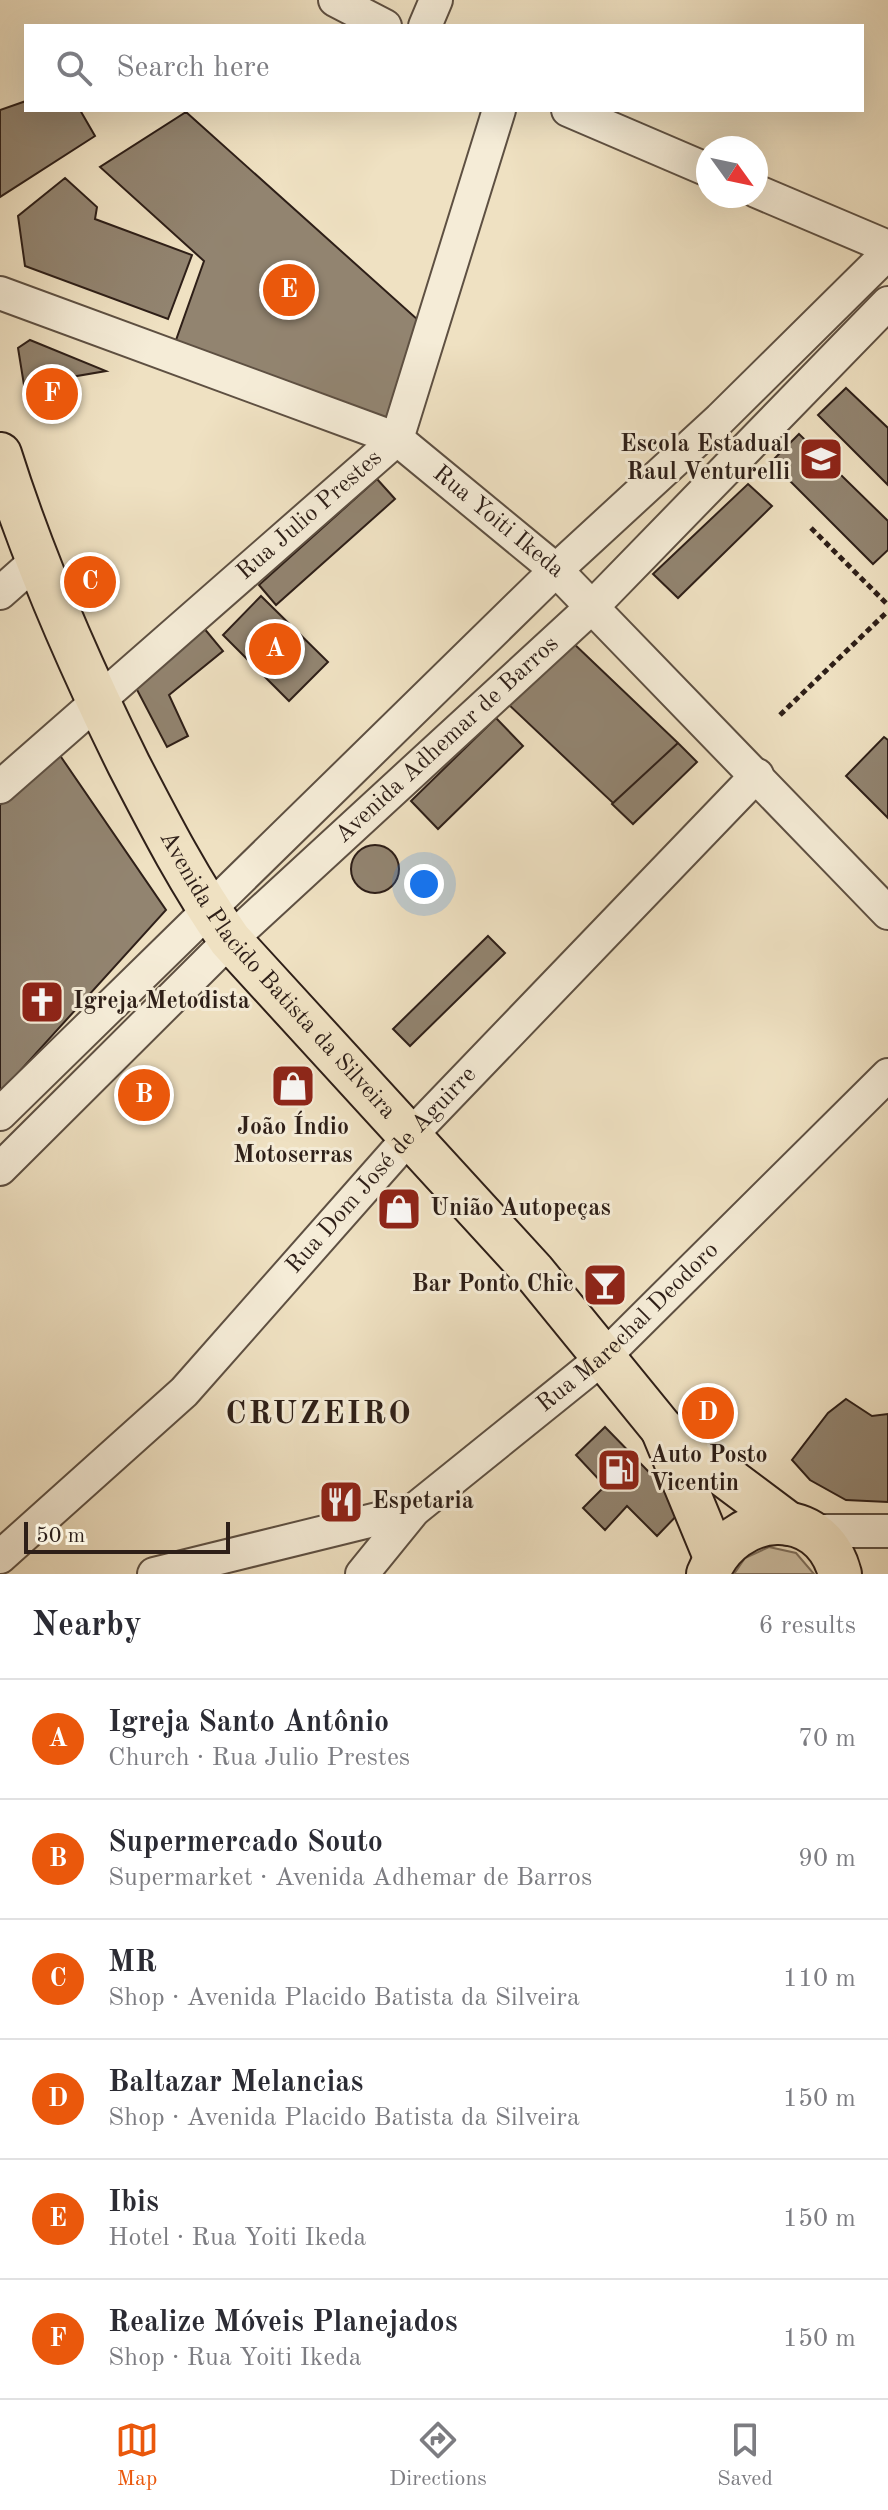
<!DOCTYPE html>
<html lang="en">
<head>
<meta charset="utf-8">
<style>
	:root { --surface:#fff; --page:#f2f2f3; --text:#2b2b33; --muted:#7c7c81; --line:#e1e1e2; --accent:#ea580c }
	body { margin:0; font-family:"Old Standard TT",serif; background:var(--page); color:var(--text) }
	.compass { position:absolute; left:696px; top:136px; width:72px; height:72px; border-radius:50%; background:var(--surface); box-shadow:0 8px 32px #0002; rotate:123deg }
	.scale { position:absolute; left:24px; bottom:20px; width:206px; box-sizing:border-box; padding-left:8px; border:4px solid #2e1f18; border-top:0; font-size:22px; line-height:28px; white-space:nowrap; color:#2e1f18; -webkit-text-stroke:6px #f5ecd7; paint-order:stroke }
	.you { position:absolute; left:424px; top:884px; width:28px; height:28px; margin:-20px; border:6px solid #fff; border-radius:50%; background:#1a73e8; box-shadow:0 0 0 12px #1a73e833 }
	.badge { display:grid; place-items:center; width:52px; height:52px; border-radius:50%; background:var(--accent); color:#fff; font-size:26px; font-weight:700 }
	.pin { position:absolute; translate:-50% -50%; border:4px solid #fff; box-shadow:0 2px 8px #0006 }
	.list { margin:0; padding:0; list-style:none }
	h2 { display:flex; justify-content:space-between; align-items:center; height:104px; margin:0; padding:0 32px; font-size:34px }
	h2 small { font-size:26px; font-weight:400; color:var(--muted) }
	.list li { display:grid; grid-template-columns:52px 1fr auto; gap:24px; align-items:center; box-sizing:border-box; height:120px; padding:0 32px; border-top:2px solid var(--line) }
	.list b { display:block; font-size:30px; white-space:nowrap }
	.list p { margin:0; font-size:26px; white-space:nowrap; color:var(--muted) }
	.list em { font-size:26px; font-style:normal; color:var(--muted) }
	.icon { flex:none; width:44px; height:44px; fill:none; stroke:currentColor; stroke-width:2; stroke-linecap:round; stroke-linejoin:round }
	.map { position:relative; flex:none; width:888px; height:1574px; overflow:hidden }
	.search { position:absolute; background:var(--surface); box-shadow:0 8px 32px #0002; left:24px; right:24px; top:24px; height:88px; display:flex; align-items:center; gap:20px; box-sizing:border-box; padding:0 28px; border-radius:0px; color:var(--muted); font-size:30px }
	.sheet { height:824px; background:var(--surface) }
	nav { display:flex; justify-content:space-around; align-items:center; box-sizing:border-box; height:112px; border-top:2px solid var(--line); background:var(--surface); font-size:22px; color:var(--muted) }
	nav a { display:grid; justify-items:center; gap:4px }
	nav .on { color:var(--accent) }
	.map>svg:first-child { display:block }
	.grass { fill:#cec0a5; stroke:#7e705e; stroke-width:2 }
	.building { fill:#928470; stroke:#2e1f18; stroke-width:2 }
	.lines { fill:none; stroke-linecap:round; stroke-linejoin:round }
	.minor-casing { stroke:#5e5042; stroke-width:36 }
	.major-casing { stroke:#2e1f18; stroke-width:46 }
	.path { stroke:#2e1f18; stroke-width:5; stroke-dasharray:6 4; stroke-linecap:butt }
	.minor { stroke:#f5ecd7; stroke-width:32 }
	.major { stroke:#efe1c2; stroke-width:42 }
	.labels { text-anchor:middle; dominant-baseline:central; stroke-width:6; stroke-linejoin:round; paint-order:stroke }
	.poi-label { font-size:24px; font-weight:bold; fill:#2e1f18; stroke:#f5ecd7; text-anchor:start }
	.street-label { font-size:24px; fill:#2e1f18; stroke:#f5ecd7 }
	.district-label { font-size:32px; font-weight:bold; letter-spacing:2px; fill:#2e1f18; stroke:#f5ecd7 }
</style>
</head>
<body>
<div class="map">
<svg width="888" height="1574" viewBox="0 0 888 1574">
	<rect width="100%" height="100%" fill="#efe1c2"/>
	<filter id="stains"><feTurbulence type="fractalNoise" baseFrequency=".0025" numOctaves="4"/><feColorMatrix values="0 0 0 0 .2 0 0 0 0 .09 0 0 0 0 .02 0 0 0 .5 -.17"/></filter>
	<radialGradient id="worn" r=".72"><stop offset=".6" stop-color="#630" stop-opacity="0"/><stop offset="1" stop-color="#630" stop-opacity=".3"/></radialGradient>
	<path class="grass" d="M769,1547L796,1553L814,1574H734L745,1558Z"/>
	<path class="building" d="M26,101V110H80L95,136L0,197V110Z
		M186,112L418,320L387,419L175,343L204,261L100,167Z
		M65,178L97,207L95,219L192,255L168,319L25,266L18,216Z
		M30,340L106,371L24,385L18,348Z
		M846,388L888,428V485L818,415Z
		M799,434L888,521V550L873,564L771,462Z
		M377,479L395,499L276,605L259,585Z
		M748,484L772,506L678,598L653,574Z
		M261,596L328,662L289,701L223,635Z
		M203,627L223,651L169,695L188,736L167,747L134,684Z
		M571,641L678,743L613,803L508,704Z
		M496,718L523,746L438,829L411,801Z
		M884,737L888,740V818L846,776Z
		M678,743L697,762L633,824L612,804Z
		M59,754L166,910L0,1093V805Z
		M351 869a24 24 0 1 1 48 0a24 24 0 1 1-48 0Z
		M488,936L505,953L410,1046L393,1029Z
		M846,1399L872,1416L888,1414V1502L846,1500L810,1480L792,1460L828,1413Z
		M605,1427L684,1508L657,1536L627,1506L605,1530L583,1508L605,1486L576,1455Z"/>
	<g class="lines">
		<g class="minor-casing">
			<g id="minor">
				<path d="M335,0L385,26"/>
				<path d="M425,26L436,0"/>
				<path d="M568,110L708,170"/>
				<path d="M756,191L888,247"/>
				<path id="s1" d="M0,293L397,439L556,570L888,913"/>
				<path d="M0,593L35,562"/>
				<path id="s2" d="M0,787L397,439L499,110"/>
				<path d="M0,1114L556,570L720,419L888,253"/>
				<path id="s3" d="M0,1169L230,940L593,606L888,303"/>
				<path d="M809,1531H888"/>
				<path id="s4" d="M0,1557L184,1392L411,1135L757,775"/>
				<path d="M154,1574L414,1510"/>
				<path id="s5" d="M362,1574L414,1510L605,1356L888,1075"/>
			</g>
		</g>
		<g class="major-casing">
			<g id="major">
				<path id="s6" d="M0,454C34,562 79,664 129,765C160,825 191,885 230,940L534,1272L662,1429L789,1524"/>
				<path d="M662,1429L715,1557"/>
				<path d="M708,1574C733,1510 821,1502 840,1574"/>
			</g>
		</g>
		<path class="path" d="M811,528L888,605
			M780,715L888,611"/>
		<use href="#minor" class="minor"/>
		<use href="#major" class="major"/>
	</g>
	<defs>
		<g id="school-square" transform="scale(2.3)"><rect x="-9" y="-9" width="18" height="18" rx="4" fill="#8f2418" stroke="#f5ecd7"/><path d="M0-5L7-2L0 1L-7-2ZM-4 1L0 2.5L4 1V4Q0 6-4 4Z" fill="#fff"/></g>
		<g id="church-square" transform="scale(2.3)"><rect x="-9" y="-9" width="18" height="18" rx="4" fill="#8f2418" stroke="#f5ecd7"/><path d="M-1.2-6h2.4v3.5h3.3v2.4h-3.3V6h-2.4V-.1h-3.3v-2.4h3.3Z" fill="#fff"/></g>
		<g id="shop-square" transform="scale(2.3)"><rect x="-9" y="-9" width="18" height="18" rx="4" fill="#8f2418" stroke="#f5ecd7"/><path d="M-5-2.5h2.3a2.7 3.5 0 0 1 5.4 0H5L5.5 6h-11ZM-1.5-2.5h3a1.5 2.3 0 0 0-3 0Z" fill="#fff"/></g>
		<g id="bar-square" transform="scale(2.3)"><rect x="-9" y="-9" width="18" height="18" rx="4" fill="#8f2418" stroke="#f5ecd7"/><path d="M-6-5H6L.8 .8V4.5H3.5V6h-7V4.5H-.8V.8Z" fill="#fff"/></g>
		<g id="fuel-square" transform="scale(2.3)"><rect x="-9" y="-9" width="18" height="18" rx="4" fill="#8f2418" stroke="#f5ecd7"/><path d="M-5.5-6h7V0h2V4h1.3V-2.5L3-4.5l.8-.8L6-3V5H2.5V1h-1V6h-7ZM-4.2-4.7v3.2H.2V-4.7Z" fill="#fff"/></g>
		<g id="restaurant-square" transform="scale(2.3)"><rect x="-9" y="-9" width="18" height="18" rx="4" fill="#8f2418" stroke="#f5ecd7"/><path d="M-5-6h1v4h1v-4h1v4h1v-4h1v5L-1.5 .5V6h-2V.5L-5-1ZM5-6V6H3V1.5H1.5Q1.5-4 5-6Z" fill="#fff"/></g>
	</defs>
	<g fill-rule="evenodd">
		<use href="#school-square" x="821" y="459"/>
		<use href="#church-square" x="42" y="1002"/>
		<use href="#shop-square" x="293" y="1086"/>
		<use href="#shop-square" x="399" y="1209"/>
		<use href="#bar-square" x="605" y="1285"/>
		<use href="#fuel-square" x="619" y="1470"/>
		<use href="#restaurant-square" x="341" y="1502"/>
	</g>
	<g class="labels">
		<g class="poi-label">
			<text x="790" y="445" text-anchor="end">Escola Estadual<tspan x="790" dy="28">Raul Venturelli</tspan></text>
			<text x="73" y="1002">Igreja Metodista</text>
			<text x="293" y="1128" text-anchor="middle">João Índio<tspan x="293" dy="28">Motoserras</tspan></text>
			<text x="430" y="1209">União Autopeças</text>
			<text x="574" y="1285" text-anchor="end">Bar Ponto Chic</text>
			<text x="650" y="1456">Auto Posto<tspan x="650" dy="28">Vicentin</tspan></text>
			<text x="372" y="1502">Espetaria</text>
		</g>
		<g class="street-label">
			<text stroke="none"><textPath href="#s2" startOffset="412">Rua Julio Prestes</textPath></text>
			<text stroke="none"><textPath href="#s1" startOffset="554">Rua Yoiti Ikeda</textPath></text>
			<text stroke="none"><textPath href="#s3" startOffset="620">Avenida Adhemar de Barros</textPath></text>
			<text stroke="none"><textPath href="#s6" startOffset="596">Avenida Placido Batista da Silveira</textPath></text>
			<text stroke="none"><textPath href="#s4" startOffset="544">Rua Dom José de Aguirre</textPath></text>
			<text stroke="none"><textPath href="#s5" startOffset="364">Rua Marechal Deodoro</textPath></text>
		</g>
		<g class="district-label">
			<text x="319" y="1415">CRUZEIRO</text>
		</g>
	</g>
	<rect width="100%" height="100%" filter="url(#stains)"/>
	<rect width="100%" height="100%" fill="url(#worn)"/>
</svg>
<svg class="compass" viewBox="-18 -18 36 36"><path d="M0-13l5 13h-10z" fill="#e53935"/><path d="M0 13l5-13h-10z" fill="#7c7c81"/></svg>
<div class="scale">50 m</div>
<div class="you"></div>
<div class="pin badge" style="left:275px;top:649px">A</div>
<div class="pin badge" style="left:144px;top:1095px">B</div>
<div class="pin badge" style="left:90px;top:582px">C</div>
<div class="pin badge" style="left:708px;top:1413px">D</div>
<div class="pin badge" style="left:289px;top:290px">E</div>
<div class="pin badge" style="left:52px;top:394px">F</div>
<div class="search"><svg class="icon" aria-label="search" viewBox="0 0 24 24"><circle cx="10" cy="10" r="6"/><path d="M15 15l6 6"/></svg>Search here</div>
</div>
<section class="sheet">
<h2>Nearby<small>6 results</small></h2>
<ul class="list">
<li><span class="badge">A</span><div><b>Igreja Santo Antônio</b><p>Church · Rua Julio Prestes</p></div><em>70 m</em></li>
<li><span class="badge">B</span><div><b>Supermercado Souto</b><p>Supermarket · Avenida Adhemar de Barros</p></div><em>90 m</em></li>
<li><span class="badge">C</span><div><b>MR</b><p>Shop · Avenida Placido Batista da Silveira</p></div><em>110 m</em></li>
<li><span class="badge">D</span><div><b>Baltazar Melancias</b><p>Shop · Avenida Placido Batista da Silveira</p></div><em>150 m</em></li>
<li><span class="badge">E</span><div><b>Ibis</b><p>Hotel · Rua Yoiti Ikeda</p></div><em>150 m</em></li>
<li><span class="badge">F</span><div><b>Realize Móveis Planejados</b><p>Shop · Rua Yoiti Ikeda</p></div><em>150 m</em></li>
</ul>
</section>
<nav>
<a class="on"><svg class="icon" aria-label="map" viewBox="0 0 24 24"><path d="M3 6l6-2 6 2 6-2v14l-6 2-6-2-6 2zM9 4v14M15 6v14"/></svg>Map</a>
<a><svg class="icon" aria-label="directions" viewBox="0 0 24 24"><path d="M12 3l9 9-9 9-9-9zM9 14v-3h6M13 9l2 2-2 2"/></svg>Directions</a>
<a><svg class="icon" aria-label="saved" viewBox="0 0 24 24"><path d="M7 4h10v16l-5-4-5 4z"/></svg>Saved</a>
</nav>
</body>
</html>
